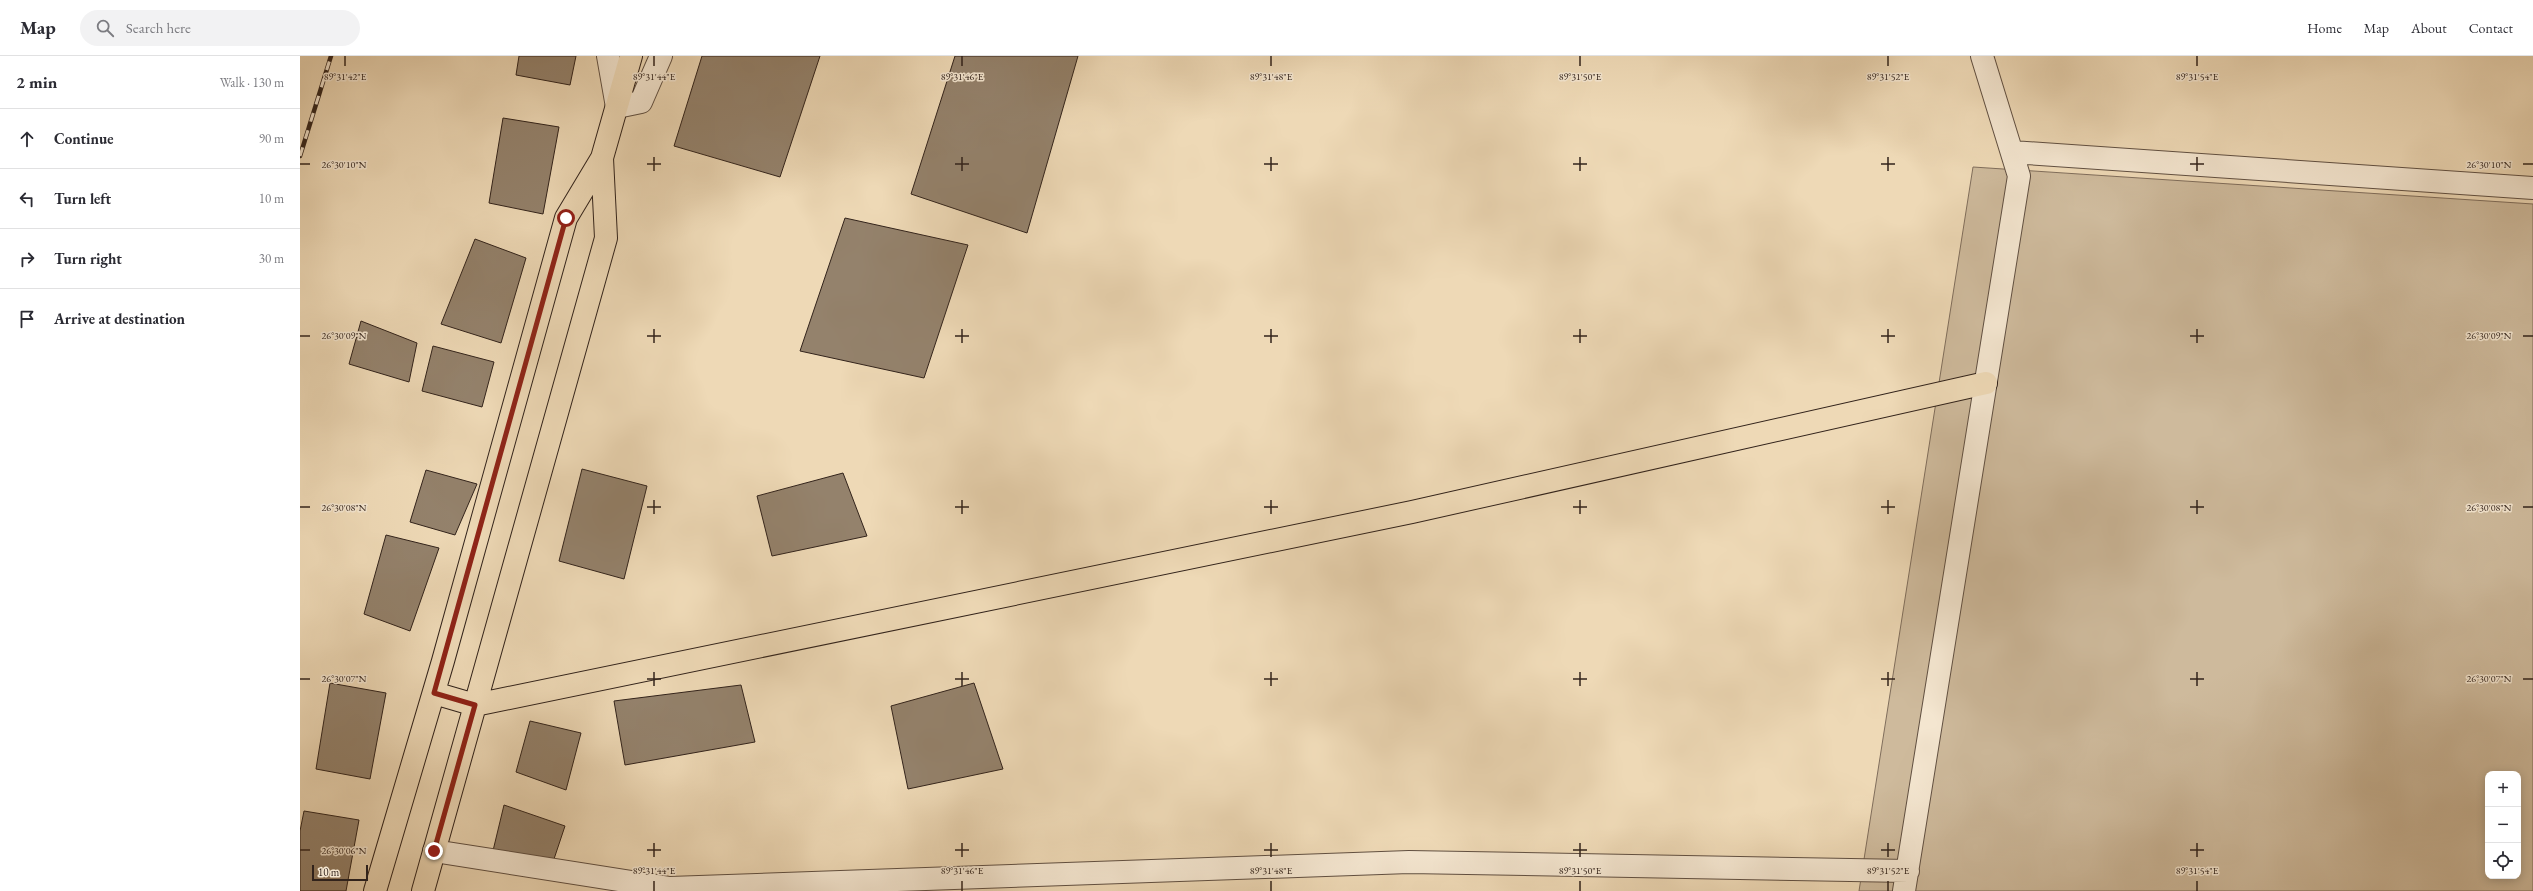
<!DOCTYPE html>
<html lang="en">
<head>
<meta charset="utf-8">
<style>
	:root { --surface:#fff; --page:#f2f2f3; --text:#2b2b33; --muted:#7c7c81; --line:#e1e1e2 }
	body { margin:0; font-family:"EB Garamond",serif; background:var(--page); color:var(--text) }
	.controls { position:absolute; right:12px; bottom:12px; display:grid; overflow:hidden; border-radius:8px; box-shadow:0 2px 10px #0003 }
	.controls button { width:36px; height:36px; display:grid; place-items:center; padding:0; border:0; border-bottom:1px solid var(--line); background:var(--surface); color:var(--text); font:20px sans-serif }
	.scale { position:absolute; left:12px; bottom:10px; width:56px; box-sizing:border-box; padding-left:4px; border:2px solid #32231b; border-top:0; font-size:11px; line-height:14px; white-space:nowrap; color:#32231b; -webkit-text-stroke:3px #f4e6d0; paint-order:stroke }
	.stop { position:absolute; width:12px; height:12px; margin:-9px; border:3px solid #8f2418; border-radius:50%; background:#fff }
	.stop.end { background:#8f2418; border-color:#fff; box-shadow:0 1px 4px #0008 }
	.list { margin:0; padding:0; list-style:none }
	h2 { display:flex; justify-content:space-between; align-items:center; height:52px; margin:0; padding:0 16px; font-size:17px }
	h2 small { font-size:13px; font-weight:400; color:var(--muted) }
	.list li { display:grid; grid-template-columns:26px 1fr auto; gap:12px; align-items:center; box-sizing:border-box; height:60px; padding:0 16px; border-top:1px solid var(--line) }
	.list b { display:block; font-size:15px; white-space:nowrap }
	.list em { font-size:13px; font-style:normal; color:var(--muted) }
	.icon { flex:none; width:22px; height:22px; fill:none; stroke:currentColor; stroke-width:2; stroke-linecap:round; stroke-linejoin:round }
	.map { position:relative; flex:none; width:2233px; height:835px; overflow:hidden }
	header { display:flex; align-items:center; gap:24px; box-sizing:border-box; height:56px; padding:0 20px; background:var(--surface); border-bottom:1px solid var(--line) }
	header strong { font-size:19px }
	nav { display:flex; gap:22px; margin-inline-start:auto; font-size:14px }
	.search { width:280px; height:36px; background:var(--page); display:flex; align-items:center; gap:10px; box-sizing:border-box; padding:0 14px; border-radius:22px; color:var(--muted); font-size:15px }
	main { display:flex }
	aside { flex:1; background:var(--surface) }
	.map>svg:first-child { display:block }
	.green { fill:#ceba9c; stroke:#806e5c; fill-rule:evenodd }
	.building { fill:#94826c; stroke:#32231b }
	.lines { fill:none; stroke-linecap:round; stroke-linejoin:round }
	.minor-casing { stroke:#615042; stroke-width:24 }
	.major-casing { stroke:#32231b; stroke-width:24 }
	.minor { stroke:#f4e6d0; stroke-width:22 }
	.major { stroke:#eed9b6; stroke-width:22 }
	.rail-casing { stroke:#32231b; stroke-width:4.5 }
	.rail { stroke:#f4e6d0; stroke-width:3; stroke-dasharray:9; stroke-linecap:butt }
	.route { stroke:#8f2418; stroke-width:5 }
	.ticks { fill:none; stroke:#32231b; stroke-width:1.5 }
	.ticks-label { font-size:10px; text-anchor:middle; fill:#32231b; stroke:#f4e6d0; stroke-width:3; stroke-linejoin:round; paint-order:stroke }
</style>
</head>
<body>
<header>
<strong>Map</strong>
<div class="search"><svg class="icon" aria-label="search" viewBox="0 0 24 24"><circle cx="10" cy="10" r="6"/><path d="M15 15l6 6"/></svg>Search here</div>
<nav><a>Home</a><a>Map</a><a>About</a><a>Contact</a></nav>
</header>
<main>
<aside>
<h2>2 min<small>Walk · 130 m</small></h2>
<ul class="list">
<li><svg class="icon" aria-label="ahead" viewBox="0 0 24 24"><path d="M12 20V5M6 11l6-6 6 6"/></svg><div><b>Continue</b></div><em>90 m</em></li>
<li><svg class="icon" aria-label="left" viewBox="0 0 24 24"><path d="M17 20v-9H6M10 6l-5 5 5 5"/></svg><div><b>Turn left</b></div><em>10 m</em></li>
<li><svg class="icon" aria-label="right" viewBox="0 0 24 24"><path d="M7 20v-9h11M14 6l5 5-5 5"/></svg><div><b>Turn right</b></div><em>30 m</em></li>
<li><svg class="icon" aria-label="arrive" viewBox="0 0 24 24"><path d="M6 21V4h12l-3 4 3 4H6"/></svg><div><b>Arrive at destination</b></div></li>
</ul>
</aside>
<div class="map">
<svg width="2233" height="835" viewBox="0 0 2233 835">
	<rect width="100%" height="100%" fill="#eed9b6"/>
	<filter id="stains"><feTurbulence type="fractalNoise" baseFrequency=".005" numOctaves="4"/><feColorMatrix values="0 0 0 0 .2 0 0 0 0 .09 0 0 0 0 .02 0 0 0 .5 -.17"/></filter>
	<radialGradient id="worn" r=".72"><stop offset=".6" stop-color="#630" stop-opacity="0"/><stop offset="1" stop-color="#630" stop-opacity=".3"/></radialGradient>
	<path class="green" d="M1673,111L2233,148V835H1559ZM2188,718H2218V820H2188Z"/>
	<path class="building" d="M219,0H276L270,29L216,19Z
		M402,0H520L480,121L374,90Z
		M655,0H778L727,177L611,138Z
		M203,62L259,71L243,158L189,147Z
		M545,162L668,189L624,322L500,295Z
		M175,183L226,202L201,287L141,268Z
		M61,265L117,287L109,326L49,308Z
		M133,290L194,306L182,351L122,335Z
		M282,413L347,430L324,523L259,505Z
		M126,414L177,428L155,479L110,466Z
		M543,417L567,480L472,500L457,440Z
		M86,479L139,492L110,575L64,558Z
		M30,627L86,637L70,723L16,713Z
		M674,627L703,713L608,733L591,650Z
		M441,629L455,686L325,709L314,645Z
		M230,665L281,677L266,734L216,716Z
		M204,749L265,770L248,821L191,803Z
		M4,755L59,764L46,835H0V775Z"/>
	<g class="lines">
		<g class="minor-casing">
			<path id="minor" d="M308,0L317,51L341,46L361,0
				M1712,96L2233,132
				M134,795L370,832L1109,806L1608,815
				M1604,835L1719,120L1682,0"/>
		</g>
		<g class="major-casing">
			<path id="major" d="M134,637L175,649L1112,456L1686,327
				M75,835L143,605L266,162L302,102L331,0
				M123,835L306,182L302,102"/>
		</g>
		<use href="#minor" class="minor"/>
		<use href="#major" class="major"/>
		<g class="rail-casing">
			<path id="rail" d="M0,100L31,0"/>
		</g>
		<use href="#rail" class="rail"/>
	</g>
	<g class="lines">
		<path class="route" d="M134,795L175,649L134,637L266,162"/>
	</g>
	<path class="ticks" d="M45,0V10M354,0V10M662,0V10M971,0V10M1280,0V10M1588,0V10M1897,0V10M354,101V115M662,101V115M971,101V115M1280,101V115M1588,101V115M1897,101V115M0,108H10M347,108H361M655,108H669M964,108H978M1273,108H1287M1581,108H1595M1890,108H1904M2223,108H2233M354,273V287M662,273V287M971,273V287M1280,273V287M1588,273V287M1897,273V287M0,280H10M347,280H361M655,280H669M964,280H978M1273,280H1287M1581,280H1595M1890,280H1904M2223,280H2233M354,444V458M662,444V458M971,444V458M1280,444V458M1588,444V458M1897,444V458M0,451H10M347,451H361M655,451H669M964,451H978M1273,451H1287M1581,451H1595M1890,451H1904M2223,451H2233M354,616V630M662,616V630M971,616V630M1280,616V630M1588,616V630M1897,616V630M0,623H10M347,623H361M655,623H669M964,623H978M1273,623H1287M1581,623H1595M1890,623H1904M2223,623H2233M354,787V801M662,787V801M971,787V801M1280,787V801M1588,787V801M1897,787V801M0,794H10M347,794H361M655,794H669M964,794H978M1273,794H1287M1581,794H1595M1890,794H1904M354,825V835M662,825V835M971,825V835M1280,825V835M1588,825V835M1897,825V835"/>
	<g class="ticks-label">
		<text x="45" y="24">89°31'42"E</text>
		<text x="354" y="24">89°31'44"E</text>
		<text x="662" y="24">89°31'46"E</text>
		<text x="971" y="24">89°31'48"E</text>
		<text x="1280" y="24">89°31'50"E</text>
		<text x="1588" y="24">89°31'52"E</text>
		<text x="1897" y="24">89°31'54"E</text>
		<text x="44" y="112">26°30'10"N</text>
		<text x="2189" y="112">26°30'10"N</text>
		<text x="44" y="283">26°30'09"N</text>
		<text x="2189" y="283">26°30'09"N</text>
		<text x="44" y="455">26°30'08"N</text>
		<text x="2189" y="455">26°30'08"N</text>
		<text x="44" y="626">26°30'07"N</text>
		<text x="2189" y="626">26°30'07"N</text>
		<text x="44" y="798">26°30'06"N</text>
		<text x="354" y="818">89°31'44"E</text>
		<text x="662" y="818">89°31'46"E</text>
		<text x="971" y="818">89°31'48"E</text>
		<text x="1280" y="818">89°31'50"E</text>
		<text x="1588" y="818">89°31'52"E</text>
		<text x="1897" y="818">89°31'54"E</text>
	</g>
	<rect width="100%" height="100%" filter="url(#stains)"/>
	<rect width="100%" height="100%" fill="url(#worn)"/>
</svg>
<div class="controls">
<button>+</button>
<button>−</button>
<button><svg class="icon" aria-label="locate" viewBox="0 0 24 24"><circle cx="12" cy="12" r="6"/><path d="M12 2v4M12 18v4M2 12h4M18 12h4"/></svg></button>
</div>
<div class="scale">10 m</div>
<div class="stop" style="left:266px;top:162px"></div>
<div class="stop end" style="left:134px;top:795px"></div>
</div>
</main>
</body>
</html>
